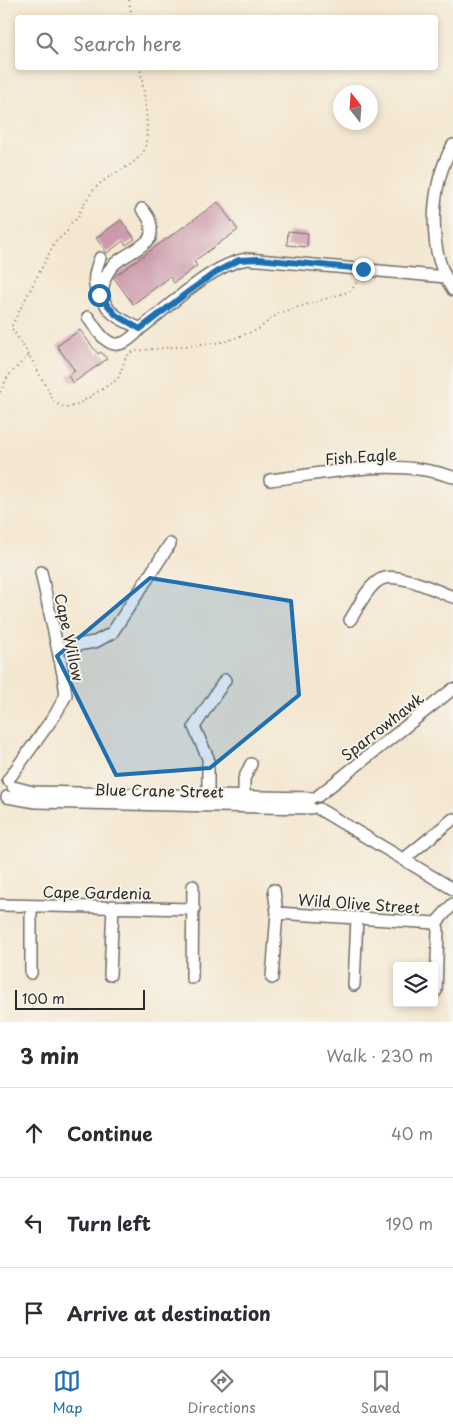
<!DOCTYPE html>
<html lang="en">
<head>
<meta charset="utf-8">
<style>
	:root { --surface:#fff; --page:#f7f7f7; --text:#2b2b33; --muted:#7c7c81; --line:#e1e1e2; --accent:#1f6fb2 }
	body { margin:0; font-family:"Playpen Sans",sans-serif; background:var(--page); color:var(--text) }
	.controls { position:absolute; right:15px; bottom:15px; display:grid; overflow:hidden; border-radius:5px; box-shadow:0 2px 8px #0003 }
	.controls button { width:45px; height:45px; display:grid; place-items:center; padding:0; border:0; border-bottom:1px solid var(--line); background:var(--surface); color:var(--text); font:25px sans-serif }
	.compass { position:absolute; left:333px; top:85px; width:45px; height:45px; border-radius:50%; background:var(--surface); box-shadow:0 2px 8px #0003; rotate:343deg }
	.scale { position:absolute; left:15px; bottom:12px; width:130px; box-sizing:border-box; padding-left:5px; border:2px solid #2b2b2b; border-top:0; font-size:14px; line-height:18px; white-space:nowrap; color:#2b2b2b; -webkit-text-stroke:4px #f7f3e8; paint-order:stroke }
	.stop { position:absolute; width:15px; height:15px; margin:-11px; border:4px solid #1f6fb2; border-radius:50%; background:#fff }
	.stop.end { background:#1f6fb2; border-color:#fff; box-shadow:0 1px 5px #0008 }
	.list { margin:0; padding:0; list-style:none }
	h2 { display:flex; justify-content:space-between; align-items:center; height:65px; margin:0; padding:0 20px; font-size:21px }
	h2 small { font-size:16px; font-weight:400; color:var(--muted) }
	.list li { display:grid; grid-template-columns:32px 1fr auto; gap:15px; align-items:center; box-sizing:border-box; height:90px; padding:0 20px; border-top:1px solid var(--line) }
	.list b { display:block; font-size:19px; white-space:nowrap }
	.list em { font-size:16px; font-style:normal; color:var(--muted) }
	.icon { flex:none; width:28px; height:28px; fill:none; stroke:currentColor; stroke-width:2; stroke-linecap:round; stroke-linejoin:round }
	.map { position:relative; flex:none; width:453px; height:1022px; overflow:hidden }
	.search { position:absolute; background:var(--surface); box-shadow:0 2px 8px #0003; left:15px; right:15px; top:15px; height:55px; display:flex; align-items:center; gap:12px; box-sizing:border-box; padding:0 18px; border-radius:5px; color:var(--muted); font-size:19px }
	.sheet { height:335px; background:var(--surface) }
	nav { display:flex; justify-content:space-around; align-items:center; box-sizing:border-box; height:70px; border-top:1px solid var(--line); background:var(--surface); font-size:14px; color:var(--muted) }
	nav a { display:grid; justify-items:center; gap:2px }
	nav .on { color:var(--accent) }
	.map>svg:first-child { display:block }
	.building { fill:#cb99ac }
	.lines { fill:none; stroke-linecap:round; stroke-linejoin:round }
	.minor-casing { stroke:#716d65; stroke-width:14 }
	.path { stroke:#716d65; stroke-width:2; stroke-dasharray:1 4; stroke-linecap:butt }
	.minor { stroke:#fff; stroke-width:11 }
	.route { stroke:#1f6fb2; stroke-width:6 }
	.marked { fill:#1f6fb2; fill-opacity:0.2; stroke:#1f6fb2; stroke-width:4; stroke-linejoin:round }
	.labels { text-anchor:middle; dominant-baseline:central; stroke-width:4; stroke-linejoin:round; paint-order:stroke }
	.street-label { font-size:15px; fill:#2b2b2b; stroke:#f7f3e8 }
</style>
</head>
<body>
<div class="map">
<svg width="453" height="1022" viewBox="0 0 453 1022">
	<rect width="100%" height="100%" fill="#f7f3e8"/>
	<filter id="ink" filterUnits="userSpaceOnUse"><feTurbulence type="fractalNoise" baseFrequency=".02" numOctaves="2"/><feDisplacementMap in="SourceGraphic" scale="10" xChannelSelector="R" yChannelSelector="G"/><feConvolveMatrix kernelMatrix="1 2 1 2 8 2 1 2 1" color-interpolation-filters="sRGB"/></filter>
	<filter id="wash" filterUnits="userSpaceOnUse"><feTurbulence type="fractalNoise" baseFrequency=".0096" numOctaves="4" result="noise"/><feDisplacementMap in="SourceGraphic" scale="20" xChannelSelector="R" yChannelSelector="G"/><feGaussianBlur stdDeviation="1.12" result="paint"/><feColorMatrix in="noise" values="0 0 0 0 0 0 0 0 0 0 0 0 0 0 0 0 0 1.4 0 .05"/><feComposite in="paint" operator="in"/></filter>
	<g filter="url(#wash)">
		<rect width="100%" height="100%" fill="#f4e7d1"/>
		<g id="blocks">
			<path class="building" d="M218,202L238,230L194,261L197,266L174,283L170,277L133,304L114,278L115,276Z
				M121,220L135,239L126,245L123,241L107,253L96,238Z
				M288,231L308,233L307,247L287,245Z
				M80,330L98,354L101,352L107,359L73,383L68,376L75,371L57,346Z"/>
		</g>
	</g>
	<g filter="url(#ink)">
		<use href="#blocks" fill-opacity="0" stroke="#716d65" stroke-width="1"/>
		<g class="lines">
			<g class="minor-casing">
				<path id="minor" d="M453,145C430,185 426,251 453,290
					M142,209C150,218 153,225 150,238C142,248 129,253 118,261C101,274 96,301 115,315C123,321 132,324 140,329C170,306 210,265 247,259L446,277
					M100,258C95,271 90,287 102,298
					M88,317C104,341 115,358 140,329
					M270,480C329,473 395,457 453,477
					M350,620C358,608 366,589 378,581C394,569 436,591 453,597
					M58,648L95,642L112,633L170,544
					M8,780L55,715L66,695L63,674L41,572
					M13,787L33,792L311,798
					M318,796L453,689
					M7,797L36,802L311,808
					M244,797V779L251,764
					M208,803V758L194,727L225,680
					M319,809L453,889
					M404,859L453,819
					M0,905L194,909
					M277,913L436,923L453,904
					M31,973V906
					M110,975L113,906
					M192,978L193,886
					M272,978L277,913L274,890
					M354,985L357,918
					M436,991L438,929L436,923"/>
			</g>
			<path class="path" d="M129,0L132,18
				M29,355L11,327L55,242L67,232L69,224L78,218C81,206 94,186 106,179C120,170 133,166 143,152C152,138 143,85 140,68
				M0,392L8,376L29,355L55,403L66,408L77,405L118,379L126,357L134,351L224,342L257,330L279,313L351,291L359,278"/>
			<use href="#minor" class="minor"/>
		</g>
	</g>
	<g class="lines" filter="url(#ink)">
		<path class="route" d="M99,295L116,315L140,329L188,292L216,272L239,260L258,259L363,269"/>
	</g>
	<path class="marked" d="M150,578L291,601L299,695L210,768L116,775L57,656Z"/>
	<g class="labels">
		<g class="street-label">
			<text transform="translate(361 456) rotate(-4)">Fish Eagle</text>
			<text transform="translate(70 637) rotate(78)">Cape Willow</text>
			<text transform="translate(382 726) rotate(-38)">Sparrowhawk</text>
			<text transform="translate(159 790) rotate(1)">Blue Crane Street</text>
			<text transform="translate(97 892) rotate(1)">Cape Gardenia</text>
			<text transform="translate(359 903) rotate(4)">Wild Olive Street</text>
		</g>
	</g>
</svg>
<div class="controls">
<button><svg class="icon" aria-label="layers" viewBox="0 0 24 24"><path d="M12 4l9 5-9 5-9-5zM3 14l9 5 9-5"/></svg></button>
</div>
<svg class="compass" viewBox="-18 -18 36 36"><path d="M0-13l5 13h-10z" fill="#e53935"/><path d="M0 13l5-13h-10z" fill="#7c7c81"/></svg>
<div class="scale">100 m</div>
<div class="stop" style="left:99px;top:295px"></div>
<div class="stop end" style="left:363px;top:269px"></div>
<div class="search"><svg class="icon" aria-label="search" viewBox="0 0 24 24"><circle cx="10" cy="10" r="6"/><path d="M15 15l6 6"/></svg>Search here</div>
</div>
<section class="sheet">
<h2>3 min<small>Walk · 230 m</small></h2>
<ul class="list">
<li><svg class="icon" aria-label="ahead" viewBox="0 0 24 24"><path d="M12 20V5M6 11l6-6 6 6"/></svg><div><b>Continue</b></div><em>40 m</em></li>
<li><svg class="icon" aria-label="left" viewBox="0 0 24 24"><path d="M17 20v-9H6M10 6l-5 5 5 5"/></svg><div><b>Turn left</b></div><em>190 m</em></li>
<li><svg class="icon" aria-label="arrive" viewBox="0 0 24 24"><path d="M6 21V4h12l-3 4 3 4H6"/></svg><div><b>Arrive at destination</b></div></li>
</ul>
</section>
<nav>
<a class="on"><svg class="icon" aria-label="map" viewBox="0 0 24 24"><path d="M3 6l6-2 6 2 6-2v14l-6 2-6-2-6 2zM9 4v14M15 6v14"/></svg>Map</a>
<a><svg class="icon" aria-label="directions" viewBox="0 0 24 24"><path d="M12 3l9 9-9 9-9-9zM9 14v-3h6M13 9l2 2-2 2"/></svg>Directions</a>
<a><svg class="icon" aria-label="saved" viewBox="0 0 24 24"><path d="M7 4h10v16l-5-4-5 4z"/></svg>Saved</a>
</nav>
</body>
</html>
